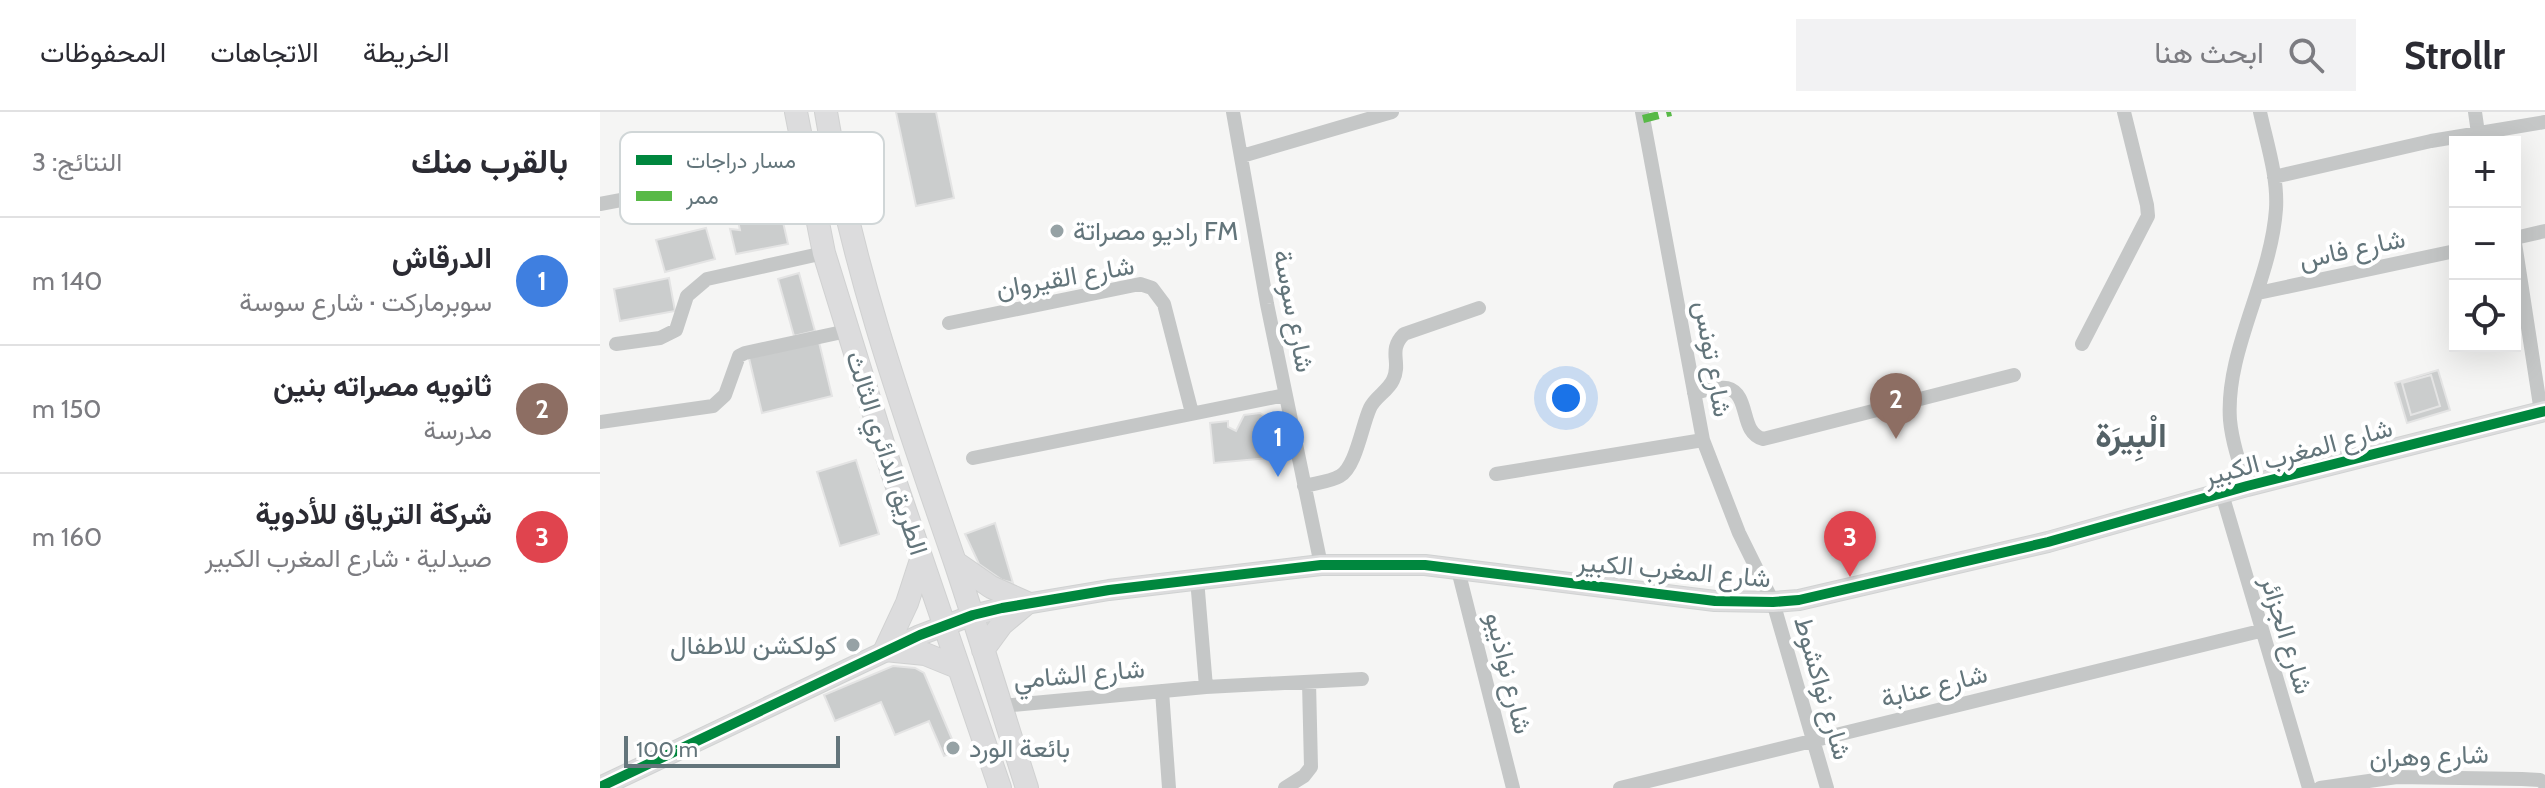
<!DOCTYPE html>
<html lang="ar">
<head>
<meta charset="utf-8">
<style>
	:root { --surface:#fff; --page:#f2f2f3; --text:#2b2b33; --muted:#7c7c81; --line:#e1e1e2; --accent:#5b6166 }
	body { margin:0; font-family:Cabin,Vazirmatn,sans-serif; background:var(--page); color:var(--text); direction:rtl }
	.controls { position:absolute; right:24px; top:24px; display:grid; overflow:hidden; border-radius:0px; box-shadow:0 8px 32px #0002 }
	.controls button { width:72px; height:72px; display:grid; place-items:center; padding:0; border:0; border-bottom:2px solid var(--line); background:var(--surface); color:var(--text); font:40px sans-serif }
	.scale { position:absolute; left:24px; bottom:20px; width:216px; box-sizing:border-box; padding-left:8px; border:4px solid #63757b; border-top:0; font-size:22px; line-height:28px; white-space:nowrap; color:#63757b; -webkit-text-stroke:6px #fff; paint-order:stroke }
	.you { position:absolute; left:966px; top:286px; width:28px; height:28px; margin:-20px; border:6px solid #fff; border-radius:50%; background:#1a73e8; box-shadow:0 0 0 12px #1a73e833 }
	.badge { display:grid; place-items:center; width:52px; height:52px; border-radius:50%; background:var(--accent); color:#fff; font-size:26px; font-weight:700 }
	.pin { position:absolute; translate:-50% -66px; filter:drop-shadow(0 2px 4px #0008) }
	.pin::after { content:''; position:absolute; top:42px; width:28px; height:24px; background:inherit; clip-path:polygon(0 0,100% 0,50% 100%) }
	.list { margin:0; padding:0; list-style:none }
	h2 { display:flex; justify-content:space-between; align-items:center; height:104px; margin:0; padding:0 32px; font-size:34px }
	h2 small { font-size:26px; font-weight:400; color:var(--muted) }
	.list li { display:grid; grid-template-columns:52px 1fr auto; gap:24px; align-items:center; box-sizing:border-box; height:128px; padding:0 32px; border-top:2px solid var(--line) }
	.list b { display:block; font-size:30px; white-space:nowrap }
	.list p { margin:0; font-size:26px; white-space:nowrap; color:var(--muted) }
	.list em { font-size:26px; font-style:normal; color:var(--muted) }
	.icon { flex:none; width:44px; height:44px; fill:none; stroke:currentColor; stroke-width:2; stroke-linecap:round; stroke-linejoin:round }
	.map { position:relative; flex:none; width:1945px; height:676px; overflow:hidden; direction:ltr }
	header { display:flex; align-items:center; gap:48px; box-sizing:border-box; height:112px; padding:0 40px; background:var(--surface); border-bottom:2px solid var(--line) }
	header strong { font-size:38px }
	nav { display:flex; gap:44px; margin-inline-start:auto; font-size:28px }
	.search { width:560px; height:72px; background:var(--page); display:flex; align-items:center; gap:20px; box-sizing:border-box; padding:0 28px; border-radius:0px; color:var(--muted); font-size:30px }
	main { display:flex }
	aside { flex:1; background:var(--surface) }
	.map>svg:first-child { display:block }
	.building { fill:#cbcdcd; stroke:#e4e4e4; stroke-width:2 }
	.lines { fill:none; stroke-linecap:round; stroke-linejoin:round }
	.secondary-casing { stroke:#d0d2d2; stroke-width:22 }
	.primary-casing { stroke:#d0d1d1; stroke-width:24 }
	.street { stroke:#c5c7c7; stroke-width:14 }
	.secondary { stroke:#dcdcdd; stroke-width:20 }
	.primary { stroke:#dcdcdd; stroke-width:22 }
	.quiet { stroke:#58b947; stroke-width:8; stroke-dasharray:16 8; stroke-linecap:butt }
	.cycleway-casing { stroke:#fff; stroke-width:15 }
	.cycleway { stroke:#00873e; stroke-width:10 }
	.poi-dot { fill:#96a2a5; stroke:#fff; stroke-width:3 }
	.labels { text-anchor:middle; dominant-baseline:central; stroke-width:8; stroke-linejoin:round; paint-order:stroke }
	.poi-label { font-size:26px; fill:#63757b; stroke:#fff; text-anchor:start }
	.street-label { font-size:26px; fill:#63757b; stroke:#fff }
	.district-label { font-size:34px; font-weight:bold; fill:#546267; stroke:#fff }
	.key { fill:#fff; stroke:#d0d6d7; stroke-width:2 }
	.key-label { font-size:22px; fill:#63757b }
</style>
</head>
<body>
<header>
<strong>Strollr</strong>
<div class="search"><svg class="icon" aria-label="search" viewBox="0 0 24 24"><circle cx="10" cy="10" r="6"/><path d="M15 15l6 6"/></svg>ابحث هنا</div>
<nav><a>الخريطة</a><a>الاتجاهات</a><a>المحفوظات</a></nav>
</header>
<main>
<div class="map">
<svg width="1945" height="676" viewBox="0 0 1945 676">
	<rect width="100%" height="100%" fill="#f5f5f4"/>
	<path class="building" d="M296,0H336L354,86L316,94Z
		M181,101L188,132L136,142L130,117L140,118L138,109Z
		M106,116L115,147L65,160L56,128Z
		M199,161L215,219L194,224L178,167Z
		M69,166L75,199L20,209L14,177Z
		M218,226L232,284L162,301L148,242Z
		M1838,258L1850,298L1807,311L1795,271Z
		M1831,263L1840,294L1811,303L1802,271Z
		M660,301L677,311L680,345L614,351L610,311L628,309V315L636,319L644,303Z
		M256,348L279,422L240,434L217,360Z
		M395,411L413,471L402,468L379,452L365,422Z
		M293,554L315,556L324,561L357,639L344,644L329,609L295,623L281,590L235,609L224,583Z"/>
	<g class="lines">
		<g class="secondary-casing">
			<path id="secondary" d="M0,675L320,523L373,503L402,496L509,478L721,453H825L1115,489L1173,490L1199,488L1448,430L1647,374L1945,299"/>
		</g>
		<g class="primary-casing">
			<path id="primary" d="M196,0L224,141L291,357L400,676
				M226,0C251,154 304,302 355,450C380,525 403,601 427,676
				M321,448L307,491L285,538L325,542L357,555
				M355,450L391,475L427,491
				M383,538L402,512L427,491"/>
		</g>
		<path class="street" d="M633,0L667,192L721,453
			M1042,0L1103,328L1139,421L1173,490L1227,676
			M1875,0L1878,21
			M642,44L792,0
			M1674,65L1831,29L1945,10
			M0,92L205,53
			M1915,126L1945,119
			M1915,131L1941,300
			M1658,181L1855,139
			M349,211L540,172L552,176L564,192L592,301
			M16,232L60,226L76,218L87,184L107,167L224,141
			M1482,232L1548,104L1547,93L1524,0
			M1094,281C1104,279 1118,274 1127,276C1151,282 1139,321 1163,327L1414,263
			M0,310L113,294L125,283L139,244L145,241L247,219
			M373,346L685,283
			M896,362L1103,328
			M704,374C715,371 730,370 740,364C756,355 762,313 770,296C775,285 788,279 793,268C802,250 787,239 804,222L879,196
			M1647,374C1640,353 1632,330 1630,308C1625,239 1671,169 1676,97C1678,65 1667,32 1660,0
			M1622,382L1709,676
			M858,458L913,676
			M597,467L606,575
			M562,579L569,676
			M401,594L606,575L762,567
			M685,676L704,664L711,655L709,570
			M1020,676L1660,519
			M1720,676L1797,665L1922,667L1940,668L1945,672"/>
		<use href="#secondary" class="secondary"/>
		<use href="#primary" class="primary"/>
		<path class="quiet" d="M1043,7L1071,0"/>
		<g class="cycleway-casing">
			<path id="cycleway" d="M0,675L320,523L373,503L402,496L509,478L721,453H825L1115,489L1173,490L1199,488L1448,430L1647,374L1945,299"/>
		</g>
		<use href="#cycleway" class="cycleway"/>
	</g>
	<g class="poi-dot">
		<circle cx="457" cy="119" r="8"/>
		<circle cx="253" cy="533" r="8"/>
		<circle cx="353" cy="636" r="8"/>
	</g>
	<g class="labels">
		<g class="poi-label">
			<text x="473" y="119">راديو مصراتة FM</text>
			<text x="237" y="533" text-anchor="end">كولكشن للاطفال</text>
			<text x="369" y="636">بائعة الورد</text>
		</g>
		<g class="street-label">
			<text transform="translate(1752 137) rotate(-12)">شارع فاس</text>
			<text transform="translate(465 165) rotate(-10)">شارع القيروان</text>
			<text transform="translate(694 199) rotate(79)">شارع سوسة</text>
			<text transform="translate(1113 247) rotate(80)">شارع تونس</text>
			<text transform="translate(1698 340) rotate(-15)">شارع المغرب الكبير</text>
			<text transform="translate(287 341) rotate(72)">الطريق الدائري الثالث</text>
			<text transform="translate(1074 458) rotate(5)">شارع المغرب الكبير</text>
			<text transform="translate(1687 523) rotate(73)">شارع الجزائر</text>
			<text transform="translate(909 561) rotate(76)">شارع نواذيبو</text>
			<text transform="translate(479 562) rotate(-5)">شارع الشامي</text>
			<text transform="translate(1334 574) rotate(-14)">شارع عنابة</text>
			<text transform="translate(1223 576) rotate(74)">شارع نواكشوط</text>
			<text transform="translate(1829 644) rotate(-2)">شارع وهران</text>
		</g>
		<g class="district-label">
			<text x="1531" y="323">الْبِيرَة</text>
		</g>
	</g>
	<rect x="20" y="20" width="264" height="92" rx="12" class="key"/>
	<rect x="36" y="43" width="36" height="10" fill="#00873e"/>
	<rect x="36" y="79" width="36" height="10" fill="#58b947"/>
	<g class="key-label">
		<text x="86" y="56">مسار دراجات</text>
		<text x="86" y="92">ممر</text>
	</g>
</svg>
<div class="controls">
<button>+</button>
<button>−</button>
<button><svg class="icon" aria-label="locate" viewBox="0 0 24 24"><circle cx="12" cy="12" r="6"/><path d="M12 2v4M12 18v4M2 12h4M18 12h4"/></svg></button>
</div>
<div class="scale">100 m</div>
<div class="you"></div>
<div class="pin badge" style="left:678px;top:365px;background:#3f7fe0">1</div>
<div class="pin badge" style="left:1296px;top:327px;background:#8d6e63">2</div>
<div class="pin badge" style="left:1250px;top:465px;background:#e0444e">3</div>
</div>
<aside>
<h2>بالقرب منك<small>النتائج: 3</small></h2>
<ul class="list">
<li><span class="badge" style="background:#3f7fe0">1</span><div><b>الدرقاش</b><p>سوبرماركت · شارع سوسة</p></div><em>140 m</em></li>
<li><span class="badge" style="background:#8d6e63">2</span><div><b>ثانويه مصراته بنين</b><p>مدرسة</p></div><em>150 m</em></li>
<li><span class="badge" style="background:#e0444e">3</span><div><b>شركة الترياق للأدوية</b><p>صيدلية · شارع المغرب الكبير</p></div><em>160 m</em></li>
</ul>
</aside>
</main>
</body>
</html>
